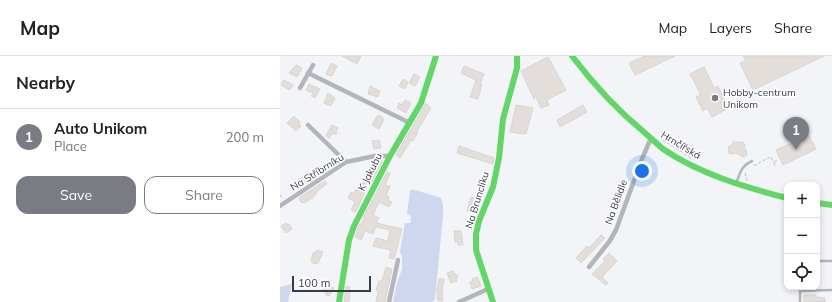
<!DOCTYPE html>
<html lang="en">
<head>
<meta charset="utf-8">
<style>
	:root { --surface:#fff; --page:#f2f2f2; --text:#222; --muted:#767676; --line:#e0e0e0; --accent:#797c82 }
	body { margin:0; font-family:Mulish,sans-serif; background:var(--page); color:var(--text) }
	.controls { position:absolute; right:12px; bottom:12px; display:grid; overflow:hidden; border-radius:8px; box-shadow:0 2px 6px #0003 }
	.controls button { width:36px; height:36px; display:grid; place-items:center; padding:0; border:0; border-bottom:1px solid var(--line); background:var(--surface); color:var(--text); font:20px sans-serif }
	.scale { position:absolute; left:12px; bottom:10px; width:79px; box-sizing:border-box; padding-left:4px; border:2px solid #383b43; border-top:0; font-size:11px; line-height:14px; white-space:nowrap; color:#383b43; -webkit-text-stroke:3px #fff; paint-order:stroke }
	.you { position:absolute; left:362px; top:115px; width:14px; height:14px; margin:-10px; border:3px solid #fff; border-radius:50%; background:#1a73e8; box-shadow:0 0 0 6px #1a73e833 }
	.badge { display:grid; place-items:center; width:26px; height:26px; border-radius:50%; background:var(--accent); color:#fff; font-size:13px; font-weight:700 }
	.pin { position:absolute; translate:-50% -33px; filter:drop-shadow(0 1px 2px #0008) }
	.pin::after { content:''; position:absolute; top:21px; width:14px; height:12px; background:inherit; clip-path:polygon(0 0,100% 0,50% 100%) }
	.list { margin:0; padding:0; list-style:none }
	h2 { display:flex; justify-content:space-between; align-items:center; height:52px; margin:0; padding:0 16px; font-size:17px }
	h2 small { font-size:13px; font-weight:400; color:var(--muted) }
	.list li { display:grid; grid-template-columns:26px 1fr auto; gap:12px; align-items:center; box-sizing:border-box; height:56px; padding:0 16px; border-top:1px solid var(--line) }
	.list b { display:block; font-size:15px; white-space:nowrap }
	.list p { margin:0; font-size:13px; white-space:nowrap; color:var(--muted) }
	.list em { font-size:13px; font-style:normal; color:var(--muted) }
	.actions { display:flex; gap:8px; padding:12px 16px }
	.actions a { flex:1; padding:9px 0; border:1px solid var(--accent); border-radius:12px; text-align:center; font-size:14px; color:var(--accent) }
	.actions .main { background:var(--accent); color:#fff }
	.icon { flex:none; width:22px; height:22px; fill:none; stroke:currentColor; stroke-width:2; stroke-linecap:round; stroke-linejoin:round }
	.map { position:relative; flex:none; width:552px; height:246px; overflow:hidden }
	header { display:flex; align-items:center; gap:24px; box-sizing:border-box; height:56px; padding:0 20px; background:var(--surface); border-bottom:1px solid var(--line) }
	header strong { font-size:19px }
	nav { display:flex; gap:22px; margin-inline-start:auto; font-size:14px }
	main { display:flex }
	aside { flex:1; background:var(--surface) }
	.map>svg:first-child { display:block }
	.green { fill:#cfd7ef }
	.building { fill:#e4dedb; stroke:#d7d4d3 }
	.lines { fill:none; stroke-linecap:round; stroke-linejoin:round }
	.path { stroke:#b6b8bc; stroke-width:1; stroke-dasharray:3 2; stroke-linecap:butt }
	.lane { stroke:#b2b5bc; stroke-width:2.5 }
	.street { stroke:#b2b5bc; stroke-width:4.5 }
	.fast { stroke:#63d668; stroke-width:6 }
	.poi-dot { fill:#797c82; stroke:#fff; stroke-width:1.5 }
	.labels { text-anchor:middle; dominant-baseline:central; stroke-width:3; stroke-linejoin:round; paint-order:stroke }
	.poi-label { font-size:10px; fill:#383b43; stroke:#fff; text-anchor:start }
	.street-label { font-size:10px; fill:#383b43; stroke:#fff }
</style>
</head>
<body>
<header>
<strong>Map</strong>
<nav><a>Map</a><a>Layers</a><a>Share</a></nav>
</header>
<main>
<aside>
<h2>Nearby<small></small></h2>
<ul class="list">
<li><span class="badge">1</span><div><b>Auto Unikom</b><p>Place</p></div><em>200 m</em></li>
</ul>
<div class="actions"><a class="main">Save</a><a>Share</a></div>
</aside>
<div class="map">
<svg width="552" height="246" viewBox="0 0 552 246">
	<rect width="100%" height="100%" fill="#f3f4f8"/>
	<path class="green" d="M132,133L161,142L163,149V159L155,243L152,246H113L117,227L122,213V201L120,196L125,167H130L131,162L130,159L127,158L130,135Z
		M12,228L8,246H0V231Z"/>
	<path class="building" d="M62,0H81L77,8Z
		M365,0H395L355,19L349,7Z
		M463,0H544L473,34L460,7L466,5Z
		M268,1L286,34L267,44L269,49L261,52L255,39L254,43L241,15Z
		M51,7L57,10L52,20L46,18Z
		M16,9L22,12L17,21L9,17Z
		M184,10L204,18L200,28L202,29L198,43L190,41L196,24L181,17Z
		M424,11L434,32L438,30L445,44L441,46L445,54L432,61L427,52L423,55L416,41L421,39L410,18Z
		M134,18L140,21L135,30L129,27Z
		M123,23L128,26L125,33L119,30Z
		M4,24L13,29L10,34L1,29Z
		M29,28L40,33L35,42L31,40L33,37L26,34Z
		M90,30L100,35L98,41L88,38Z
		M48,37L55,42L51,50L44,47Z
		M125,44L131,47L126,57L117,52L119,47L122,49Z
		M146,47L151,52L137,75L138,76L133,85L131,84L120,102L116,99Z
		M236,49L253,52L246,78L230,76Z
		M303,49L307,56L280,71L277,64Z
		M14,60L20,66L19,68L21,70L16,75L7,67Z
		M97,60H101L104,63L99,73L92,69Z
		M52,69L58,72L56,76L57,78H52L49,82L46,80Z
		M529,79L536,93L503,109L496,94Z
		M99,84L101,92L94,93L92,85Z
		M453,86H461L464,87L465,90L464,93L466,94L467,99L463,101L456,97L452,98L449,97L448,94L449,90L452,89Z
		M179,90L214,102L213,108L177,97Z
		M96,104H101L102,106L91,127L89,126L76,156L71,154L75,146L68,142L71,136L74,137L80,126L83,128L91,109L93,110Z
		M40,110L42,112L23,130L18,124Z
		M107,116L110,117L105,130H110L106,139L109,141L108,144L112,146L109,151L99,146L93,159L99,162L96,167L122,173L114,203L109,202L111,194L93,190L96,182L108,185L110,174L96,171L93,178L85,175L81,184L75,181L78,172L80,168H82L84,160Z
		M45,125L47,128L36,136L37,137L34,140V141L24,147V146L22,147L19,143L20,141Z
		M191,141L199,143L195,157L187,155Z
		M6,167L7,169L9,168L12,173L6,177L1,170Z
		M174,175H181L183,189H178V186H175Z
		M321,179L325,182L301,207L296,202L307,190L309,192Z
		M37,194L43,196L38,207L34,208L31,205L33,197H35Z
		M329,197L337,205L322,221L328,227L326,229L312,218L325,205L323,203Z
		M106,211L112,213L105,246H96L98,235L96,234L99,225H102Z
		M173,215L174,218H176L178,221L176,222L177,225L171,227L167,217Z
		M197,221L201,230L192,233L190,226L193,225L192,223Z
		M159,223H164L162,236L163,245H158L157,235Z
		M43,228L54,232L49,240L45,238L46,236L43,234L44,231Z
		M66,230L70,231L69,246H64Z
		M524,239H536V241L545,242V246H524Z"/>
	<g class="lines">
		<path class="path" d="M383,84L411,102
			M494,106L498,104
			M474,109H476L482,105L491,101L496,111
			M465,117L467,125
			M0,139L3,143"/>
		<path class="lane" d="M456,128C460,117 461,110 472,105
			M537,205H552
			M520,231V246
			M520,235L552,234"/>
		<path class="street" d="M28,17L130,67
			M20,32L33,9
			M28,69L66,106
			M0,150L66,106L95,100H110
			M309,211L329,186L336,174L362,103L371,82
			M109,246L118,204
			M179,246L208,233"/>
		<path class="fast" d="M292,0C314,29 337,54 365,77C371,82 377,88 383,93C420,118 464,131 507,142
			M537,147L552,149
			M59,246L69,184L74,170L110,100L141,47L156,0
			M213,246L196,194V178L199,165L213,131L219,102L223,63L237,12V0"/>
	</g>
	<circle class="poi-dot" cx="435" cy="42" r="4"/>
	<g class="labels">
		<g class="poi-label">
			<text x="443" y="36">Hobby-centrum<tspan x="443" dy="12">Unikom</tspan></text>
		</g>
		<g class="street-label">
			<text transform="translate(401 89) rotate(31)">Hrnčířská</text>
			<text transform="translate(37 116) rotate(-32)">Na Stříbrníku</text>
			<text transform="translate(90 116) rotate(-63)">K Jakubu</text>
			<text transform="translate(197 144) rotate(-73)">Na Brunclíku</text>
			<text transform="translate(336 146) rotate(-70)">Na Bělidle</text>
		</g>
	</g>
</svg>
<div class="controls">
<button>+</button>
<button>−</button>
<button><svg class="icon" aria-label="locate" viewBox="0 0 24 24"><circle cx="12" cy="12" r="6"/><path d="M12 2v4M12 18v4M2 12h4M18 12h4"/></svg></button>
</div>
<div class="scale">100 m</div>
<div class="you"></div>
<div class="pin badge" style="left:516px;top:94px">1</div>
</div>
</main>
</body>
</html>
